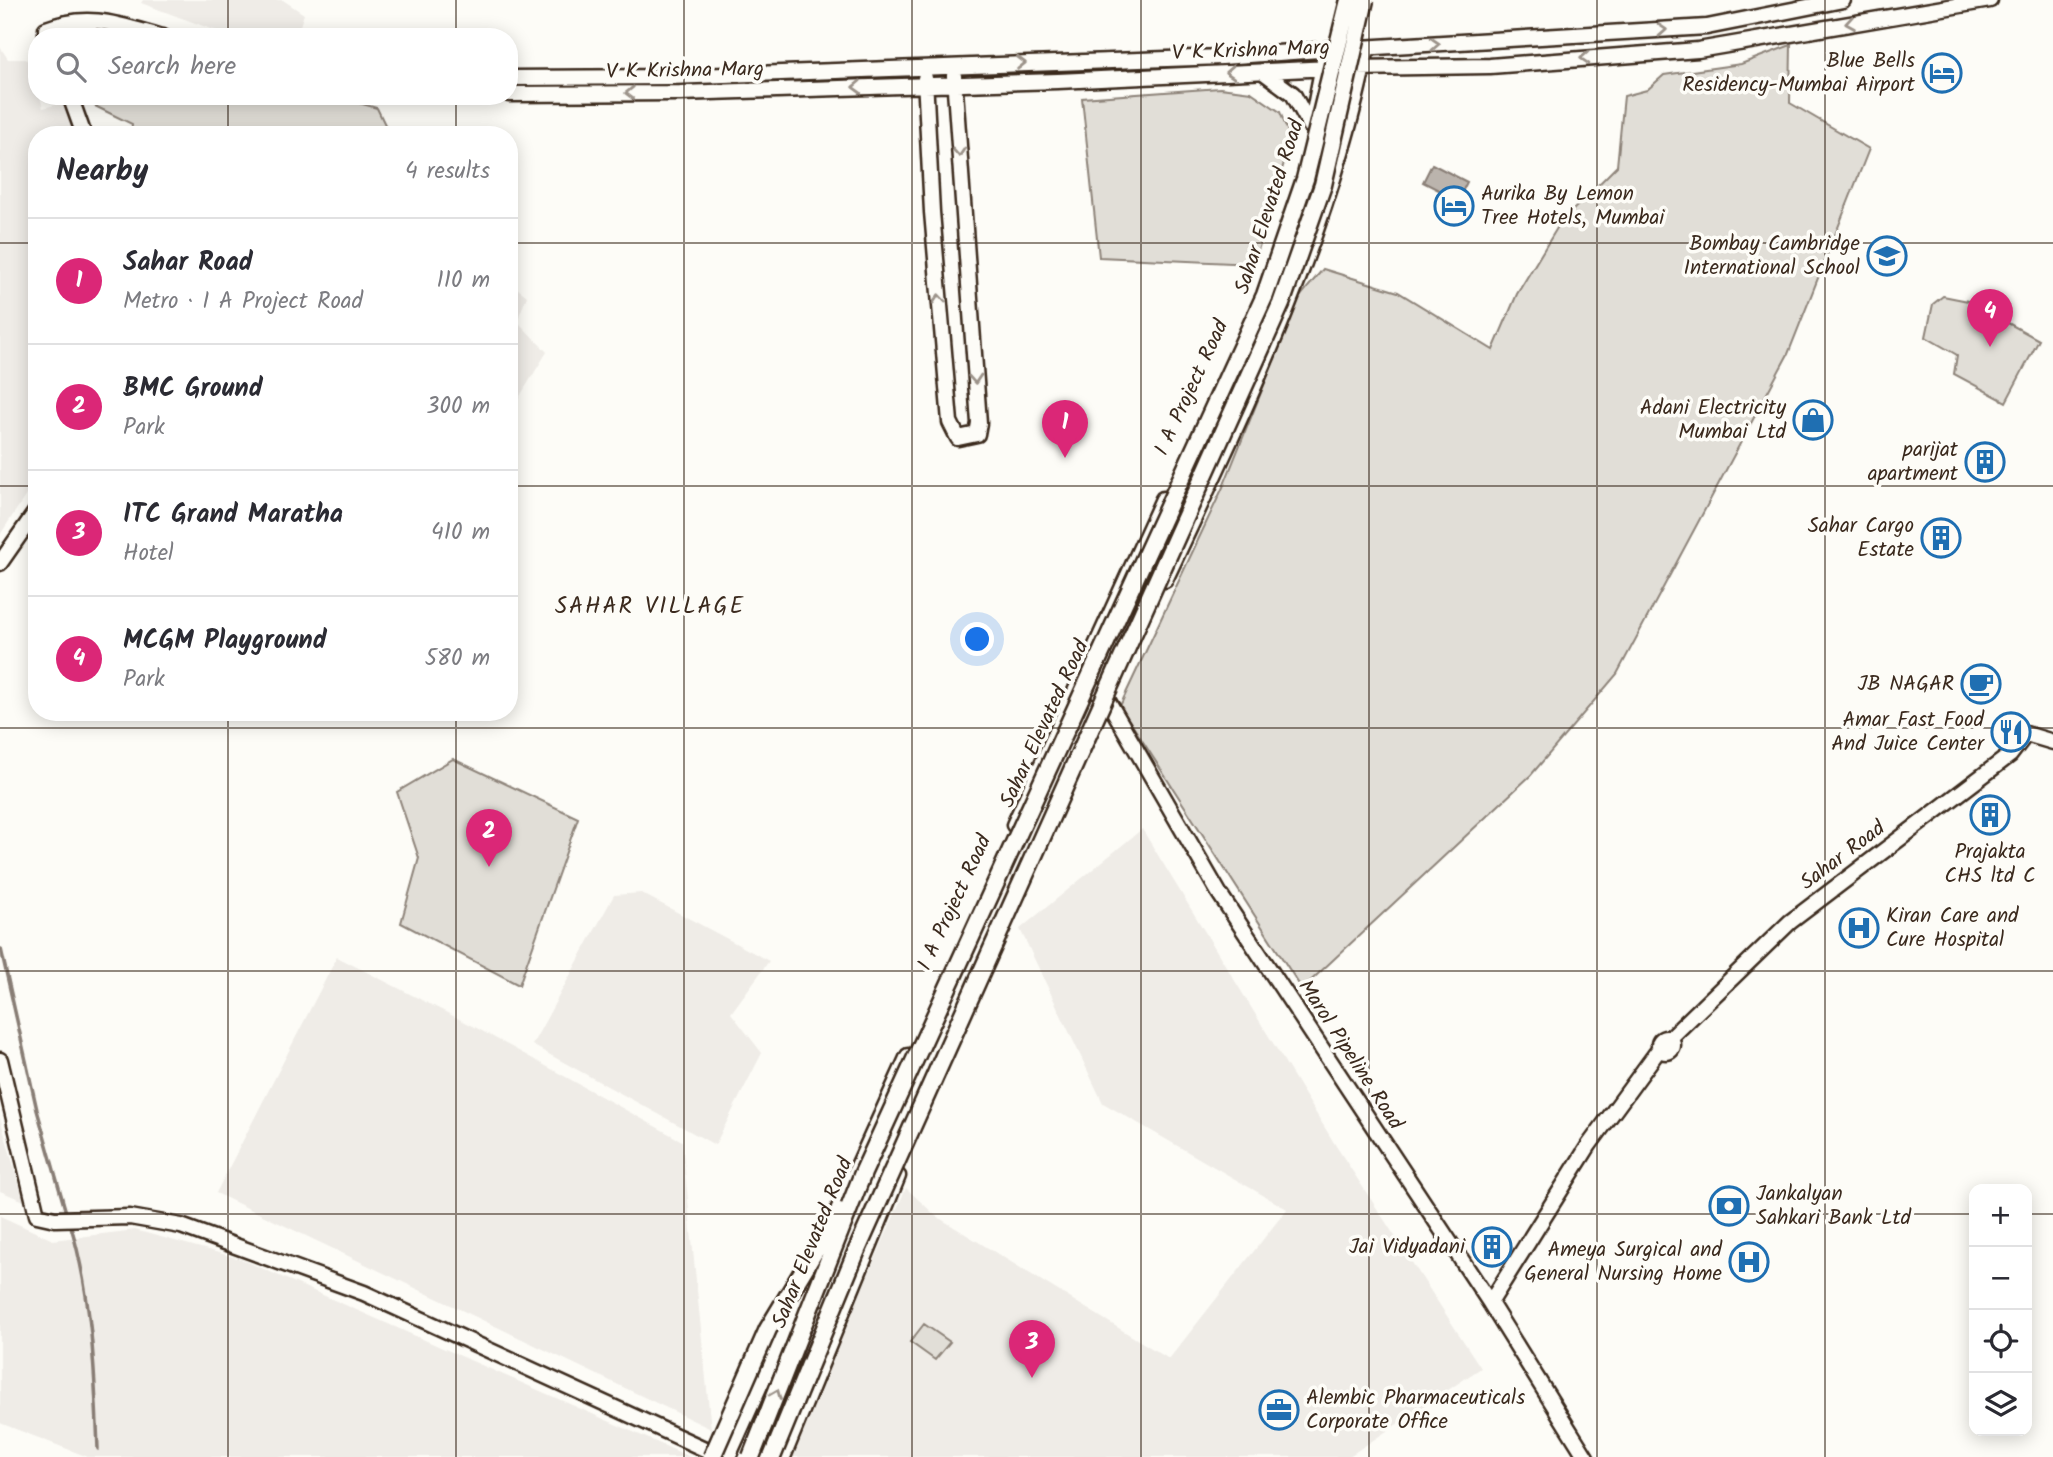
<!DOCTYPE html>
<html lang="en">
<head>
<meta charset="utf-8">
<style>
	:root { --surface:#fff; --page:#f2f2f3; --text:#2b2b33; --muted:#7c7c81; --line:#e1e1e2; --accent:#db2777 }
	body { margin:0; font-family:Kalam,sans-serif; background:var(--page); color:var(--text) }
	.controls { position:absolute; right:21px; bottom:21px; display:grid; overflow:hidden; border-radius:14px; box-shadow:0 4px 18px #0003 }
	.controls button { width:63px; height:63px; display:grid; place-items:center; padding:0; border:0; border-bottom:2px solid var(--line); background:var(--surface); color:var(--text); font:35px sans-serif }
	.you { position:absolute; left:978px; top:640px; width:24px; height:24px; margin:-18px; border:5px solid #fff; border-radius:50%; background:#1a73e8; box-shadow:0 0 0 10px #1a73e833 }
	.badge { display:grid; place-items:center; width:46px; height:46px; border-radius:50%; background:var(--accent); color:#fff; font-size:23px; font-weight:700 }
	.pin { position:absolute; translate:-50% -58px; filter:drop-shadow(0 2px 4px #0008) }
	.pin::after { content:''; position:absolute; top:37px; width:24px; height:21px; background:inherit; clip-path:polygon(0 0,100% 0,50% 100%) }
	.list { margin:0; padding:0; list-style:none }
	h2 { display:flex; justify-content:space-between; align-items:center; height:91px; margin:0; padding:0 28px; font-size:30px }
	h2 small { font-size:23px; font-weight:400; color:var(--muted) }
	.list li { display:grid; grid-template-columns:46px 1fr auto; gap:21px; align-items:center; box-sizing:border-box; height:126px; padding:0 28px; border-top:2px solid var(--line) }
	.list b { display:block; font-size:26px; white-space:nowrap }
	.list p { margin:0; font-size:23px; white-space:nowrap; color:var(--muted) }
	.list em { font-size:23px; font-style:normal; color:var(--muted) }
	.icon { flex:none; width:38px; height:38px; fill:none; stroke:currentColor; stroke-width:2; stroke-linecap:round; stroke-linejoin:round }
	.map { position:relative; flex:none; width:2053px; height:1457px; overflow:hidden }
	.search { position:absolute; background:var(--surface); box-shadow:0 4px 18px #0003; left:28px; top:28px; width:490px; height:77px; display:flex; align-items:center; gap:18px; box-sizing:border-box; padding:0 24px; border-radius:28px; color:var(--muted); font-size:26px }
	.panel { position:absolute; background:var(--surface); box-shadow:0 4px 18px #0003; left:28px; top:126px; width:490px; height:595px; border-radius:28px }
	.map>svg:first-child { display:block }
	.built { fill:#efece7 }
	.green { fill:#e1ded7; stroke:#8e847a; stroke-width:2 }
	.water { fill:#bbb4ad; stroke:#887d74; stroke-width:2 }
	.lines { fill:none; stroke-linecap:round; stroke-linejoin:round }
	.stream { stroke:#887d74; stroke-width:3.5 }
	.secondary-casing { stroke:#3b2a1e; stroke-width:19 }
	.secondary { stroke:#fdfcf7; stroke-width:14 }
	.primary-bridge-casing { stroke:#3b2a1e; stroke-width:21; stroke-linecap:butt }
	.primary-bridge { stroke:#fdfcf7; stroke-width:16 }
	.oneway { stroke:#9c938a }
	.grid { fill:none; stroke:#3b2a1e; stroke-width:2; stroke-opacity:0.55 }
	.labels { text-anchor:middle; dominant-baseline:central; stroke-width:7; stroke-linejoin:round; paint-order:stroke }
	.street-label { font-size:21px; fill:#3b2a1e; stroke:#fdfcf7 }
	.poi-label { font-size:21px; fill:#3b2a1e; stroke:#fdfcf7; text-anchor:end }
	.neighbourhood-label { font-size:23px; letter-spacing:2px; fill:#3b2a1e; stroke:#fdfcf7 }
</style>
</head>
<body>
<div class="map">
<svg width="2053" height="1457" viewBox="0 0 2053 1457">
	<rect width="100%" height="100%" fill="#fdfcf7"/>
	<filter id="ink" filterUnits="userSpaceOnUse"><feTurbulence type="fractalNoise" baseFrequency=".0143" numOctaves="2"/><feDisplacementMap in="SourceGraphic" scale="14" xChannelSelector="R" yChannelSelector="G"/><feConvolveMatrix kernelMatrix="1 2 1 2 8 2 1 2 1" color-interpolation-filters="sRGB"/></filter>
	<g filter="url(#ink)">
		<path class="built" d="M143,0H283L304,14L296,37H233L141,3Z
			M0,47L8,59H25L33,63L37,96H40L43,108L63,103L75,135H37V478L0,535Z
			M509,282L527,296L517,321L547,352L509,414Z
			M1142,829L1336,1146L1481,1368L1348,1457H789L906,1188L936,1216L1169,1359L1287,1209L1103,1103L1020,929Z
			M641,893L769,961L731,1013L762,1053L715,1145L532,1045L614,895Z
			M337,957L473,1026L682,1141L711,1429L216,1193Z
			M0,1118L24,1201L0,1191Z
			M0,1216L53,1240L135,1230L241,1259L690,1457H88L0,1423Z"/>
		<path class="green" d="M1791,45L1790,103L1869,149L1788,354L1617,674L1531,775L1302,989L1120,706L1223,487L1299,298L1323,269L1398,292L1493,350L1517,294L1560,223L1617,166L1624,96L1647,90L1664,75L1741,64Z
			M1220,88L1251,92L1280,112L1291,139L1254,264L1099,257L1082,98Z
			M95,96H334L377,108L390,135H131L132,124L95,106Z
			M1943,296L1968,301L2039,340L2006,402L1954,374L1957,355L1926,337L1933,304Z
			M453,759L578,818L519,985L401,923L419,858L397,792Z
			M924,1324L950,1342L935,1360L910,1342Z"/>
		<path class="water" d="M1432,164L1467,182L1458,200L1423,182Z"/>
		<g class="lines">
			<path class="stream" d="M1,949L37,1110L67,1216
				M70,1223C92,1296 95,1374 98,1449"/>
			<g class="secondary-casing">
				<path id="secondary" d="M46,37V29C89,12 120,25 163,37
					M1360,48L1707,27L1843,0
					M1354,68L1490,66L1698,50L1990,0
					M1262,71L1293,94L1311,127
					M509,78L670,77L1222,57L1333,49
					M925,78L932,212L950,422L958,438L977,434L979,423L954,76
					M509,94L680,93L1058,81L1330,68
					M70,96L84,135
					M1313,117L1326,49
					M0,563L37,510
					M1165,580C1246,408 1329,235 1367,48
					M1081,676L1108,701L1219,893L1490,1303L1586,1457
					M1014,825L1163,499
					M1659 1045a7 7 0 1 1 14 0a7 7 0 1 1-14 0Z
					M1669,1039L1790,922L2010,755L2026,734L2053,742
					M0,1060L37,1215L55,1219L130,1217L181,1226L364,1293L722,1457
					M834,1219L908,1056
					M1490,1303L1589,1145L1660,1048
					M728,1457L816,1260
					M783,1457L898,1176"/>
			</g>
			<use href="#secondary" class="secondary"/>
			<g class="primary-bridge-casing">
				<path id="primary-bridge" d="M712,1457L768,1329L839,1211
					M751,1457L863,1173L1265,295L1305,179L1349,0
					M772,1457L857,1250L1281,304L1323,185L1365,0"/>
			</g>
			<use href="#primary-bridge" class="primary-bridge"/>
		</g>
		<defs><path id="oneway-chevron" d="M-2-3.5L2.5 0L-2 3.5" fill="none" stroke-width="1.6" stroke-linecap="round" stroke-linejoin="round" transform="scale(1.75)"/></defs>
		<g class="oneway">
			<use href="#oneway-chevron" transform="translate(1850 23) rotate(171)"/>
			<use href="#oneway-chevron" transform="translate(1662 30) rotate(-4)"/>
			<use href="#oneway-chevron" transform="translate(1435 44) rotate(-3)"/>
			<use href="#oneway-chevron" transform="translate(1585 58) rotate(176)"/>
			<use href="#oneway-chevron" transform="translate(1021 63) rotate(-1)"/>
			<use href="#oneway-chevron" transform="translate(1230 72) rotate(177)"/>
			<use href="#oneway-chevron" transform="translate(857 87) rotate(178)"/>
			<use href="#oneway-chevron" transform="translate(630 93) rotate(179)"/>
			<use href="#oneway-chevron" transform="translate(959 152) rotate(86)"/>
			<use href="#oneway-chevron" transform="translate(939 299) rotate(-95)"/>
			<use href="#oneway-chevron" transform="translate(975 379) rotate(86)"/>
			<use href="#oneway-chevron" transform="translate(776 1394) rotate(-68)"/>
		</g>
	</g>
	<path class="grid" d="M228,0V37M456,0V37M684,0V1457M912,0V1457M1141,0V1457M1369,0V1457M1597,0V1457M1825,0V1457M228,96V135M456,96V135M0,243H37M509,243H2053M0,486H37M509,486H2053M228,712V1457M456,712V1457M0,728H2053M0,971H2053M0,1214H1974M2027,1214H2053"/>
	<defs>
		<g id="hotel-ring" transform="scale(2.0125)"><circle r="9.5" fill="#fdfcf7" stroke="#1f6fb2" stroke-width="1.5"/><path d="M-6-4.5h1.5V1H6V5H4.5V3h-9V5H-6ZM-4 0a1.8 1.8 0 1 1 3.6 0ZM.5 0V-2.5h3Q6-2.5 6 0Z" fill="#1f6fb2"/></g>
		<g id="school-ring" transform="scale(2.0125)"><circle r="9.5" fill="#fdfcf7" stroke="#1f6fb2" stroke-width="1.5"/><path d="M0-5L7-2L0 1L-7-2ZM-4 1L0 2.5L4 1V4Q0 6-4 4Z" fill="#1f6fb2"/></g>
		<g id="shop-ring" transform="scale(2.0125)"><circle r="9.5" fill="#fdfcf7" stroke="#1f6fb2" stroke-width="1.5"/><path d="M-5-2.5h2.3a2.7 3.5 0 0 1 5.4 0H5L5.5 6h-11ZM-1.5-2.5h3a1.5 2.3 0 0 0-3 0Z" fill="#1f6fb2"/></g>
		<g id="building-ring" transform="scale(2.0125)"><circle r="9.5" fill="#fdfcf7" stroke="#1f6fb2" stroke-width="1.5"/><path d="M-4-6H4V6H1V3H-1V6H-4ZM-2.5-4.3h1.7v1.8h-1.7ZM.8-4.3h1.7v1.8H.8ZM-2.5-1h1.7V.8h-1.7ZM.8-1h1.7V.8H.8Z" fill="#1f6fb2"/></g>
		<g id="cafe-ring" transform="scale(2.0125)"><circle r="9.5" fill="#fdfcf7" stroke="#1f6fb2" stroke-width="1.5"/><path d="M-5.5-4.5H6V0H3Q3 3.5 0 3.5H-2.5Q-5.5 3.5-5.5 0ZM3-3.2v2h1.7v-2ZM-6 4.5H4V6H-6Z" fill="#1f6fb2"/></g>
		<g id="restaurant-ring" transform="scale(2.0125)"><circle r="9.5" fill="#fdfcf7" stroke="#1f6fb2" stroke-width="1.5"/><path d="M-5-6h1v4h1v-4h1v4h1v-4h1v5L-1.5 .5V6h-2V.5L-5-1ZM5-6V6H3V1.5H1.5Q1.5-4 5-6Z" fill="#1f6fb2"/></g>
		<g id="hospital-ring" transform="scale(2.0125)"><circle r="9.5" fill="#fdfcf7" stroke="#1f6fb2" stroke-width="1.5"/><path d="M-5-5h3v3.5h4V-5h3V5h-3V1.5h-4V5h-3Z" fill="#1f6fb2"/></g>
		<g id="bank-ring" transform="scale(2.0125)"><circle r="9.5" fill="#fdfcf7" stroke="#1f6fb2" stroke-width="1.5"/><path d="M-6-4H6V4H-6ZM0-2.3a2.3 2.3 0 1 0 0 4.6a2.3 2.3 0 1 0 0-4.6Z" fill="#1f6fb2"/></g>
		<g id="office-ring" transform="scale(2.0125)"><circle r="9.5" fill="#fdfcf7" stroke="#1f6fb2" stroke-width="1.5"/><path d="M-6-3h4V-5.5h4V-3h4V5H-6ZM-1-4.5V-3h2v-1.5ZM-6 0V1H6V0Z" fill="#1f6fb2"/></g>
	</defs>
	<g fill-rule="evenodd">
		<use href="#hotel-ring" x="1942" y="73"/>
		<use href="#hotel-ring" x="1454" y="206"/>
		<use href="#school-ring" x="1887" y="256"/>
		<use href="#shop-ring" x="1813" y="420"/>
		<use href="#building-ring" x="1985" y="462"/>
		<use href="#building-ring" x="1941" y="538"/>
		<use href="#cafe-ring" x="1981" y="684"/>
		<use href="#restaurant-ring" x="2011" y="732"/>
		<use href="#building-ring" x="1990" y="815"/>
		<use href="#hospital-ring" x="1859" y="928"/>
		<use href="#bank-ring" x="1729" y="1206"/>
		<use href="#building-ring" x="1492" y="1247"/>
		<use href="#hospital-ring" x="1749" y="1262"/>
		<use href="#office-ring" x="1279" y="1410"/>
	</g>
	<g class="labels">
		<g class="street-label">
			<text transform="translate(1251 51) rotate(-2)">V K Krishna Marg</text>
			<text transform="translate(685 71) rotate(-1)">V K Krishna Marg</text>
			<text transform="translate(1270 207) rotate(-72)">Sahar Elevated Road</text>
			<text transform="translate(1192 388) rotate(-65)">I A Project Road</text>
			<text transform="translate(1045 724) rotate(-65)">Sahar Elevated Road</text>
			<text transform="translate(1843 856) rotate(-37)">Sahar Road</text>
			<text transform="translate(955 903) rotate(-65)">I A Project Road</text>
			<text transform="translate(1350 1055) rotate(57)">Marol Pipeline Road</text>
			<text transform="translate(813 1243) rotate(-68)">Sahar Elevated Road</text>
		</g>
		<g class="poi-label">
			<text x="1915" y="61">Blue Bells<tspan x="1915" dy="24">Residency-Mumbai Airport</tspan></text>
			<text x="1481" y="194" text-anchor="start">Aurika By Lemon<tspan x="1481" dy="24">Tree Hotels, Mumbai</tspan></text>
			<text x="1860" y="244">Bombay Cambridge<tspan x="1860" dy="24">International School</tspan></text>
			<text x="1786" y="408">Adani Electricity<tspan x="1786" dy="24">Mumbai Ltd</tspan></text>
			<text x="1958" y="450">parijat<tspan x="1958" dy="24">apartment</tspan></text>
			<text x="1914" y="526">Sahar Cargo<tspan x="1914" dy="24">Estate</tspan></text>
			<text x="1954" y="684">JB NAGAR</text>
			<text x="1984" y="720">Amar Fast Food<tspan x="1984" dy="24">And Juice Center</tspan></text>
			<text x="1990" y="852" text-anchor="middle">Prajakta<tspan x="1990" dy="24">CHS ltd C</tspan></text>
			<text x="1886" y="916" text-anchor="start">Kiran Care and<tspan x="1886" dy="24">Cure Hospital</tspan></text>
			<text x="1756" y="1194" text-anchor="start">Jankalyan<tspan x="1756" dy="24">Sahkari Bank Ltd</tspan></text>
			<text x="1465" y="1247">Jai Vidyadani</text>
			<text x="1722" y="1250">Ameya Surgical and<tspan x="1722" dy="24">General Nursing Home</tspan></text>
			<text x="1306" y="1398" text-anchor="start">Alembic Pharmaceuticals<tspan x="1306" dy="24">Corporate Office</tspan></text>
		</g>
		<g class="neighbourhood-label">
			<text x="650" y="607">SAHAR VILLAGE</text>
		</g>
	</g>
</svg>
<div class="controls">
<button>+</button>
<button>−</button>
<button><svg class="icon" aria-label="locate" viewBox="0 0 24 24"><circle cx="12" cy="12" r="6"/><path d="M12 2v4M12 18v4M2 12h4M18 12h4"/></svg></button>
<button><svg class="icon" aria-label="layers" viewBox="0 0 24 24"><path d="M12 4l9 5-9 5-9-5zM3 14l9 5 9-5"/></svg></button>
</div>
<div class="you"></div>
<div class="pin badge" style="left:1065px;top:458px">1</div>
<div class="pin badge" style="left:489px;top:867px">2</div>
<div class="pin badge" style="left:1032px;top:1378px">3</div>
<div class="pin badge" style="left:1990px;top:347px">4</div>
<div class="search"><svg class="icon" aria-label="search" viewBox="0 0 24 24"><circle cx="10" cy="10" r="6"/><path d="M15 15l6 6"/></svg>Search here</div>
<section class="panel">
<h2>Nearby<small>4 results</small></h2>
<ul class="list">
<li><span class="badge">1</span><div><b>Sahar Road</b><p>Metro · I A Project Road</p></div><em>110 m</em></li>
<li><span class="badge">2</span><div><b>BMC Ground</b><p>Park</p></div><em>300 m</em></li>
<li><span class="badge">3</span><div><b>ITC Grand Maratha</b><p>Hotel</p></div><em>410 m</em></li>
<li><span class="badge">4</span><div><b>MCGM Playground</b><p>Park</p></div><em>580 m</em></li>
</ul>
</section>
</div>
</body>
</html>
